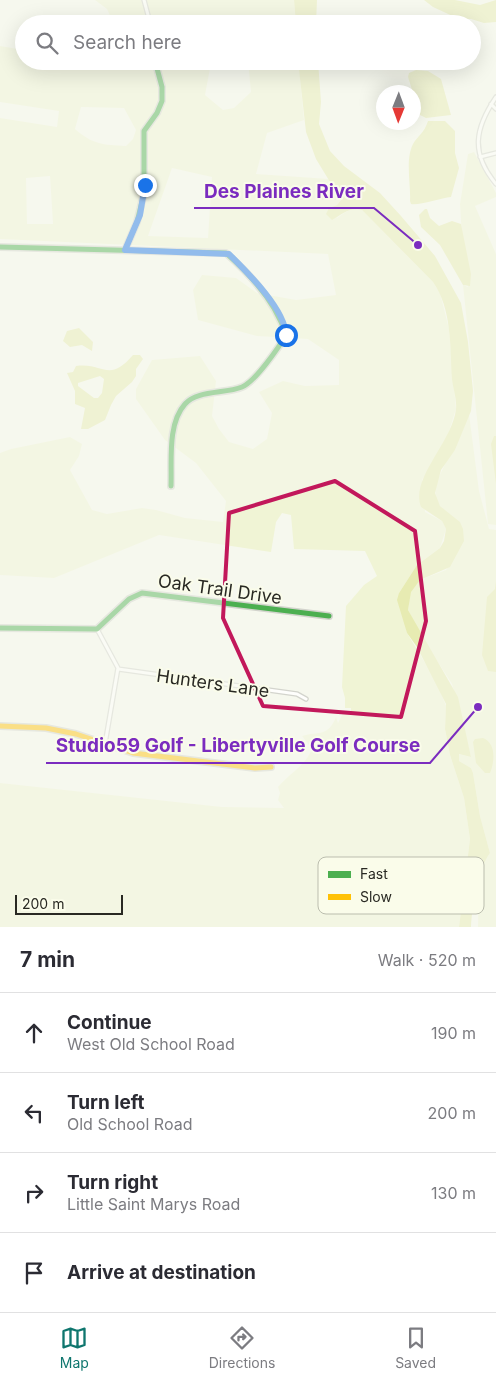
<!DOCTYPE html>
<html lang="en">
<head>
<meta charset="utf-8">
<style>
	:root { --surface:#fff; --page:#f2f2f3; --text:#2b2b33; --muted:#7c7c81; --line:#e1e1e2; --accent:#0f766e }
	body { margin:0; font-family:Inter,sans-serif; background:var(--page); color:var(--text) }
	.compass { position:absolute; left:376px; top:85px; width:45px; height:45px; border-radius:50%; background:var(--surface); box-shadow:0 5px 20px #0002; rotate:181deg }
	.scale { position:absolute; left:15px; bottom:12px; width:108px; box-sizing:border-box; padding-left:5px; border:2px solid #292923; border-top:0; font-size:14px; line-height:18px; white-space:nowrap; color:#292923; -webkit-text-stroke:4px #fafcea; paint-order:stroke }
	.stop { position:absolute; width:15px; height:15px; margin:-11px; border:4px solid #1a73e8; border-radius:50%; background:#fff }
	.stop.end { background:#1a73e8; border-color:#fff; box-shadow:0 1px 5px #0008 }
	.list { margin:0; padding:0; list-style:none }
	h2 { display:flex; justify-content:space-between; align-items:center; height:65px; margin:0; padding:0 20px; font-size:21px }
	h2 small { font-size:16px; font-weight:400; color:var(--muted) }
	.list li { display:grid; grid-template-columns:32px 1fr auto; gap:15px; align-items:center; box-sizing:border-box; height:80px; padding:0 20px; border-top:1px solid var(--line) }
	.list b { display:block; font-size:19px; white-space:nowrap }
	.list p { margin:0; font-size:16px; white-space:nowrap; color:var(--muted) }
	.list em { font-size:16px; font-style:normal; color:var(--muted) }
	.icon { flex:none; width:28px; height:28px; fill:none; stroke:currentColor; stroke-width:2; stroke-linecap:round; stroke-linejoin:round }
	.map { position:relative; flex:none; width:496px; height:927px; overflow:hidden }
	.search { position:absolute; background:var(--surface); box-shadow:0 5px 20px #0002; left:15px; right:15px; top:15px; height:55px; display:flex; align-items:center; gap:12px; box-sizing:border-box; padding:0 18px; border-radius:28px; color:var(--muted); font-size:19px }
	.sheet { height:385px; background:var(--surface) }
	nav { display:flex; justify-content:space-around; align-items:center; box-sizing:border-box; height:70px; border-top:1px solid var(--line); background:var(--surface); font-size:14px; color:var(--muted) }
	nav a { display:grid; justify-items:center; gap:2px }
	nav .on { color:var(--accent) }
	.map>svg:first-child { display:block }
	.green { fill:#f0f4d5; fill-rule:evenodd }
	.water { fill:#e7ebb2; fill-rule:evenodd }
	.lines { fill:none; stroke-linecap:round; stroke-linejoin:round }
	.street-casing { stroke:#d3d4cd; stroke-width:5.5 }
	.fast-casing { stroke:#d3d4cd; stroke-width:8 }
	.slow-casing { stroke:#d3d4cd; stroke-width:8 }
	.street { stroke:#fefefc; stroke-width:3 }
	.fast { stroke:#4caf50; stroke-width:5 }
	.slow { stroke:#ffc107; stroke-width:5 }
	.route { stroke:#1a73e8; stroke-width:6 }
	.marked { fill:none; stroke:#c2185b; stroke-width:4; stroke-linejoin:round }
	.labels { text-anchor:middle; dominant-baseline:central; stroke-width:4; stroke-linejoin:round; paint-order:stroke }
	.street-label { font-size:18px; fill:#292923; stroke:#fafcea }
	.key { fill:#fafcea; stroke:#bbbdae; stroke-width:1 }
	.key-label { font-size:14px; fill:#292923 }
	.leader { fill:none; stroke:#7b2cbf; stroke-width:2 }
	.callout-dot { fill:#7b2cbf; stroke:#fafcea; stroke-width:2 }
	.callout-label { font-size:19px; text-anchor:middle; font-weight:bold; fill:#7b2cbf; stroke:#fafcea; stroke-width:4; stroke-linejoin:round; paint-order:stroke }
</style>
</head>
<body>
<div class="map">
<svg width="496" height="927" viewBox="0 0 496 927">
	<rect width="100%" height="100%" fill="#f6f8ee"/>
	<path class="green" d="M95,0H294L296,24H114L107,9Z
		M0,46L24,50V61H238L211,63L205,95L223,110L234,108L251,92L248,61H267L299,66L304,120L267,133L256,174L329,179L341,200L337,205L329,208L337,218C346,211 351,208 362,210L433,282L440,293L449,329L456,409L448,435L436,458L422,480L425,512L442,521L446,529L440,548L417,565L399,593L407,633L436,681L446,706L445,729L450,755L464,798L470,839L459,927H0V783L222,807L284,808L278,800L280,793L278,787C290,773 305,766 312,749L302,736C319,731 328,737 336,717L338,723L343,713H351V708H345V698L342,687L346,606L364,585L377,576L365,551L294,549L291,515L282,513L276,522L271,552L159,535L54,578L0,575V453L11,449L70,437L82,444L79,456L70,470L92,510L107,514L142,508L156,510L185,518L223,522L226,501L196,463L165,440L136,399V389L152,360L200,356L216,381L212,416L219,429L229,442L253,449L267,439L272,413L259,392L283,381L305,386L339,385V360L308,339L257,336L198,320L193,290L202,275L236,278L257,293L296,300L336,295L328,254L0,239V118L57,127L59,111L0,102ZM81,107L124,108L136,130L133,139L126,146C103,145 92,144 75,129ZM172,168L212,177L208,238L148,236ZM50,176L53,224H27L26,178Z
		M474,152L496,193V197L475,206L496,254V525L488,524L463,285L468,287L462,238L460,204L468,154Z
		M469,414L479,491L489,529L496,530V927H478C479,904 475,872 490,853L480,816L473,773L471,768L459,761L458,754L471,757L452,684L421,636L408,610L410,592L420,580L446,570L459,549L446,513L436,501L435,485L447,460L455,450Z"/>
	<path class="water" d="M294,0H317L316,24H296Z
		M424,0H455L480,5L496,0V22L484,23L471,19H459L433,7Z
		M298,61H318L321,102L319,124L330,151L344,166L380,193L401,216L435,256L461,303L468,342L473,391L471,411L455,450L441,470L435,493L440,506L460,522L463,529L464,541L450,567L420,580L411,592L408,610L458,697L471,757L459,754V761L471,768L473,773L480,816L490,853C478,869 472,907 471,927H459L470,839L464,798L450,755L445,729L446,704L417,647L407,633L397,600L399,593L417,565L440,548L444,541L446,529L442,521L421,507C410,478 452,443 456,409C457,400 453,388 452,379C450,347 452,309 433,282L362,210C349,207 343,214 332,220L326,214L329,208L337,205L341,200L316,159L306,132Z
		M416,70L428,71L441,79L451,115L426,118L420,115L408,77L409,73Z
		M428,121H445L455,131V153L459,168L451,197C441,198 418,206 411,204L410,201C411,184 405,160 413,144C418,135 424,134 428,121Z
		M425,209H427L430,218L439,226L452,221L461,224L471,274L470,286L463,285L440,245L421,227L419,215Z
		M79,328L93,342L92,351L82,345L70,347L63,341L67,331Z
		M133,355H140L143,359L136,369V376L132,382L116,396L111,405L105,420L88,429H81L85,408L75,404V391L67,373L73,372L76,366C104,362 108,384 133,355ZM100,376L104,379L102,393L98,398H94L78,386V383Z
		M494,436H496V484L491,444Z
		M496,581V672L488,671L482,655L487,597L495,589Z
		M483,738C496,743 495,761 490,773H485L476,763L473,742L475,739Z"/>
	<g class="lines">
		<g class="street-casing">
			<path id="street" d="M144,0L148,15V24
				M496,97C475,128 470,153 496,184
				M491,104L496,109
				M480,157L496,153
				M97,629L118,668L105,744
				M118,669L297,694L306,699"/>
		</g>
		<g class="fast-casing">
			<path id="fast" d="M0,247L226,253C251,275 276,303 286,335C279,347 255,382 242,387C225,394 197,390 185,404C167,424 172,462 171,486
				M125,250L137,222L144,193V131L157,113L162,101V87L155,61
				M0,628L97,629L129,599L142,593L329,616"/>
		</g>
		<g class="slow-casing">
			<path id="slow" d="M0,726L46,728L76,734L133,753L255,768L271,767"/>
		</g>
		<use href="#street" class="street"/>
		<use href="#fast" class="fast"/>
		<use href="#slow" class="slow"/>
	</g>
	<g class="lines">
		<path class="route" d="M145,185L140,215L125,250L229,254C247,272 285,309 286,335"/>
	</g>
	<path d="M0 0H496V927H0ZM335,481L415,531L426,621L401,717L263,706L223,618L229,513Z" fill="#f6f8ee" fill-opacity=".55" fill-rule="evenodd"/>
	<path class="marked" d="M335,481L415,531L426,621L401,717L263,706L223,618L229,513Z"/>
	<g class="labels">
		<g class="street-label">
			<text transform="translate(220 589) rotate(8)">Oak Trail Drive</text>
			<text transform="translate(213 683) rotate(8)">Hunters Lane</text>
		</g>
	</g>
	<rect x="318" y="857" width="166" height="57" rx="8" class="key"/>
	<rect x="328" y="871" width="23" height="7" fill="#4caf50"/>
	<rect x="328" y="894" width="23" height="6" fill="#ffc107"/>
	<g class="key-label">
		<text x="360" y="879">Fast</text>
		<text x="360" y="902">Slow</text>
	</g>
	<path class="leader" d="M418 245L374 208H194M478 707L430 763H46"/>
	<g class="callout-dot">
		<circle cx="418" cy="245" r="5"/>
		<circle cx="478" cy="707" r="5"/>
	</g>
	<g class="callout-label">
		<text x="284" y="198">Des Plaines River</text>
		<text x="238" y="752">Studio59 Golf - Libertyville Golf Course</text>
	</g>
</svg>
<svg class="compass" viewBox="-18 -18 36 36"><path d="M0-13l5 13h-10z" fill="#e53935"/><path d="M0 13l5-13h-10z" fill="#7c7c81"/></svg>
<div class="scale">200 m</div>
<div class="stop" style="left:286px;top:335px"></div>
<div class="stop end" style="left:145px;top:185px"></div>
<div class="search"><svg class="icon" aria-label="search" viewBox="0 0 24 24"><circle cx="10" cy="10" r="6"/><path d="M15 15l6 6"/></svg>Search here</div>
</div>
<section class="sheet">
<h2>7 min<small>Walk · 520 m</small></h2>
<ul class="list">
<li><svg class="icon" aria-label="ahead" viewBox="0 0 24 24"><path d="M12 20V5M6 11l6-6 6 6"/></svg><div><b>Continue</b><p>West Old School Road</p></div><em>190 m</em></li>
<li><svg class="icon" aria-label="left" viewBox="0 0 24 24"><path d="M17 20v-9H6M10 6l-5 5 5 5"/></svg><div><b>Turn left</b><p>Old School Road</p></div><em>200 m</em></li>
<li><svg class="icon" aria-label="right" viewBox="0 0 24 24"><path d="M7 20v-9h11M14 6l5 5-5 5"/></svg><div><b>Turn right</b><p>Little Saint Marys Road</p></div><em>130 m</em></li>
<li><svg class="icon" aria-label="arrive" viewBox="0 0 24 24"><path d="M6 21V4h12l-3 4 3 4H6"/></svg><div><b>Arrive at destination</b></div></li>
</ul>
</section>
<nav>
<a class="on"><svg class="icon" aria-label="map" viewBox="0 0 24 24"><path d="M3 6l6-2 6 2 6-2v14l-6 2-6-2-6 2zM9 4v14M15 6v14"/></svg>Map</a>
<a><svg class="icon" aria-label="directions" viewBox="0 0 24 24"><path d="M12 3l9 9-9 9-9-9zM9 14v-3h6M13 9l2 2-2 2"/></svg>Directions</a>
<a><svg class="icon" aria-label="saved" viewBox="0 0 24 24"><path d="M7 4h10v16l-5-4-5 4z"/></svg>Saved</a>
</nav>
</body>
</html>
